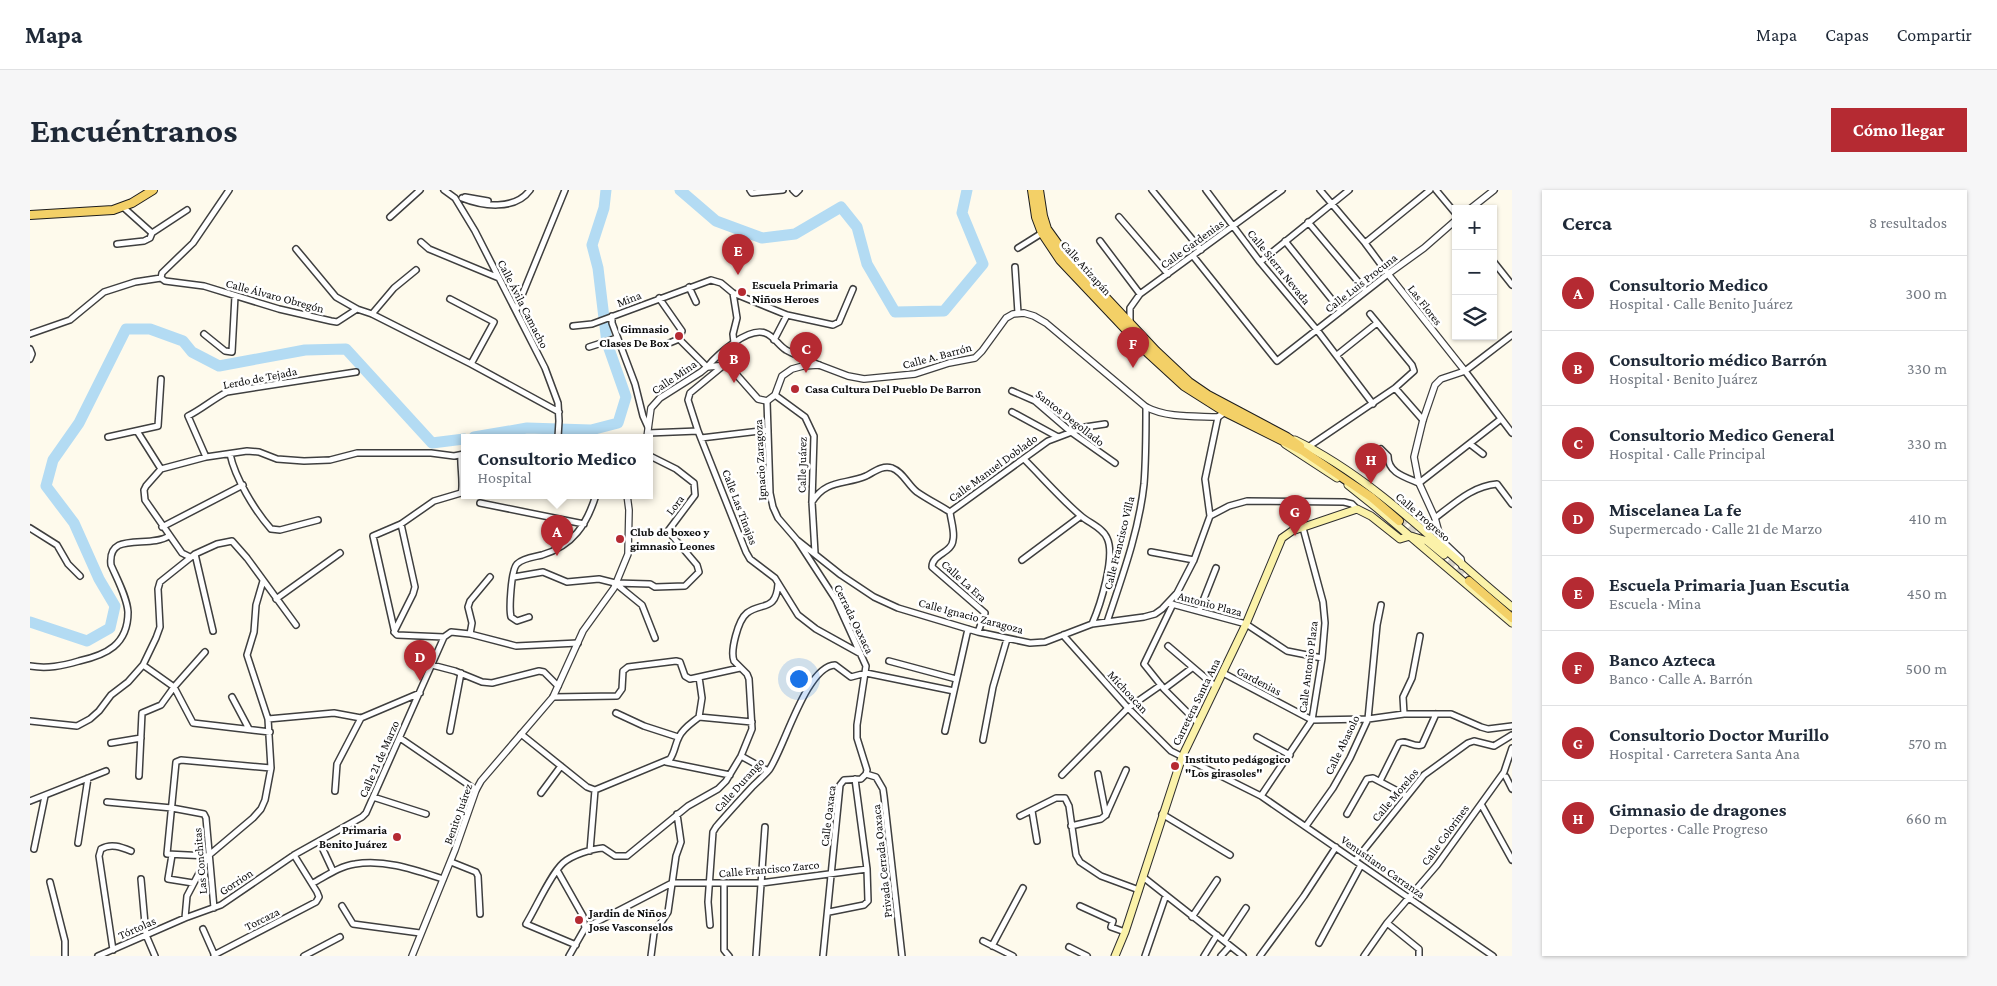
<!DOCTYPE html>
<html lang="es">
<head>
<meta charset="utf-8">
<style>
	:root { --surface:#fff; --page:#f6f6f7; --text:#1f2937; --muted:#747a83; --line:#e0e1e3; --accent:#b52a32 }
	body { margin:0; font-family:"Crimson Pro",serif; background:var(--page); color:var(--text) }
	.controls { position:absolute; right:15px; top:15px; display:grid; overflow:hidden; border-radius:0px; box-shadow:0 1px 4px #0004 }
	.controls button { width:45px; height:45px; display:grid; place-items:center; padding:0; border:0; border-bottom:1px solid var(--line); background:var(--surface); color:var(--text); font:25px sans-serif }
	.you { position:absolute; left:768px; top:488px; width:18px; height:18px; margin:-12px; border:4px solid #fff; border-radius:50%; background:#1a73e8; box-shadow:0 0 0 8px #1a73e833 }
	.badge { display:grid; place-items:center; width:32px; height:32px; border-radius:50%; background:var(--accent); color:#fff; font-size:16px; font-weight:700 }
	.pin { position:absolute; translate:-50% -41px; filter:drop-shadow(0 1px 2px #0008) }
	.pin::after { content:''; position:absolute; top:26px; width:18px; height:15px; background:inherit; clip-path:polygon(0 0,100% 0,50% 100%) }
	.popup { position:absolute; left:431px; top:244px; width:192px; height:65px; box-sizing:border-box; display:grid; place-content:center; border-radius:0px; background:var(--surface); filter:drop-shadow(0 1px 4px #0005); font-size:16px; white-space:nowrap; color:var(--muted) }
	.popup b { font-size:19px; color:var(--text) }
	.popup::after { content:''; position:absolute; left:50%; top:100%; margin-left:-10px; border:10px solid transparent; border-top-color:var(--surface) }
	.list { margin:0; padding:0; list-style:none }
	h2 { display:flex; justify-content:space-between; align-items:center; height:65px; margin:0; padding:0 20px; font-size:21px }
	h2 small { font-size:16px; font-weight:400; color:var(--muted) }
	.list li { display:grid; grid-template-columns:32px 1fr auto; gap:15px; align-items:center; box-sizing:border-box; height:75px; padding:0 20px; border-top:1px solid var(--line) }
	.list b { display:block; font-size:19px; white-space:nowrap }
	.list p { margin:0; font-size:16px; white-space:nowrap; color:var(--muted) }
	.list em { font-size:16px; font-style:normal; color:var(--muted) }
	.icon { flex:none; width:28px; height:28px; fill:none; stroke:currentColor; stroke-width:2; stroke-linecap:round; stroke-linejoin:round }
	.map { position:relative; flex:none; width:1482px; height:766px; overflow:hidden; border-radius:0px }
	header { display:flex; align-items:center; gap:30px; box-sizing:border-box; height:70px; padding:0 25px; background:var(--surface); border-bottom:1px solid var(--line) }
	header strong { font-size:24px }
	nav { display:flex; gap:28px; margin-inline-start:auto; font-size:18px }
	.intro { display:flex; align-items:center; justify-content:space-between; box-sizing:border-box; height:120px; padding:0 30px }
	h1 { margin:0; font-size:35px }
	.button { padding:12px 22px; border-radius:0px; background:var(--accent); color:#fff; font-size:18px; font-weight:700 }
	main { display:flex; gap:30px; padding:0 30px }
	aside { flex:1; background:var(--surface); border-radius:0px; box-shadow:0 1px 4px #0004 }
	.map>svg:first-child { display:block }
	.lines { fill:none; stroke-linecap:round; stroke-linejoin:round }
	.river { stroke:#b3dbf3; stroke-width:11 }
	.primary-tunnel { stroke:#dad6ca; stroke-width:8; stroke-dasharray:8 4; stroke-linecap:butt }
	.minor-casing { stroke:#3f3f3f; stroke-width:8 }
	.tertiary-casing { stroke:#3f3f3f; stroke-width:8 }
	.secondary-casing { stroke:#2e2e2e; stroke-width:9 }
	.primary-casing { stroke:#1d1d1d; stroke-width:10 }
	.minor { stroke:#fff; stroke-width:5 }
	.tertiary { stroke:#fff; stroke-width:5.5 }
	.secondary { stroke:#fbf2a9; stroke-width:7 }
	.primary { stroke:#f3d067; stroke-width:8 }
	.poi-dot { fill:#b52a32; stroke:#fff; stroke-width:2 }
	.labels { text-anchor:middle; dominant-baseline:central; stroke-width:5; stroke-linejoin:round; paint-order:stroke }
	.street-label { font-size:12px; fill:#0c0c0c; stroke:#fff }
	.poi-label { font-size:12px; font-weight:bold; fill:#0c0c0c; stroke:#fff; text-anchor:start }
</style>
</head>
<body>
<header>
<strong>Mapa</strong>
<nav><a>Mapa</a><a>Capas</a><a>Compartir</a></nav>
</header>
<div class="intro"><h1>Encuéntranos</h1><a class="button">Cómo llegar</a></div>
<main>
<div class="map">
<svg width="1482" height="766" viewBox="0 0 1482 766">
	<rect width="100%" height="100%" fill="#fefaec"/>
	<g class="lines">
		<path class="river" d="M650,0L686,31L732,48L765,44L811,17L827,37L837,74L865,122L914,121L953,74L932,23L937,0
			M444,247L497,238L561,240L588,233L596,207L577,153L568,78L562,55L574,18L576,0
			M0,432L57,451L80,438L85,416L69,389L44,333L16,296L23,270L49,233L96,139H120L153,151L162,162L189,176L275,160L316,159L402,253L434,249"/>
		<path class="primary-tunnel" d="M1371,328L1398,352
			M1410,362L1441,389"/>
		<g class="minor-casing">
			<path id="minor" d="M414,0L425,8L445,41L515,178L528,213L529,231L528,247
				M720,0L722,3L753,0
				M763,0L766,3L769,0
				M1122,0L1171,60
				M1176,0L1230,72L1287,140L1343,214
				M1406,0L1426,24
				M435,7L458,11
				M432,8C452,16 485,21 500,0
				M93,17L122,43
				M360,27L390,0
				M1089,27L1138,84
				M1278,32L1336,101
				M1070,51L1110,104
				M1255,51L1311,121
				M391,52L399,59L469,88
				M1335,53L1400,0
				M87,54L114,51L120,48L122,43L157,20
				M988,58L1012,43
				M266,59L306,107L327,119L342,124L441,174L529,222
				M1163,66L1247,171L1358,84L1335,53L1290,0
				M1463,71L1482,95
				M1230,72L1319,0
				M985,77L988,123
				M131,88L135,91L174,96L249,119L301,131L307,132L327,119
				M131,88L132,83L163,53L199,0
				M659,97L666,112
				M703,103L707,128L703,144L704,153
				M629,108L652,141L649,149
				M420,109L464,132L441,174
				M486,120L535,0
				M342,124L364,98L386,80
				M582,126V133L605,194L613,226L618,237
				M1100,133V118L1110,104L1252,0
				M543,136L562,134L681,90L691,93L703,103L757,125L803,135L809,132L823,99
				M0,144L40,130L74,102L105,92L131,88
				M174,144L195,161L202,162L205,106
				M1482,145L1435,181L1482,243
				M649,149L677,177C688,164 718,137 735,143C744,146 748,155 756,160C767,166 778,170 789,175
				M744,150L757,125
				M637,154L649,149
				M559,157L587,148
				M0,159L2,164L0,169
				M1307,165L1347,133
				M694,175L660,203L658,210L668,241L716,362L720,369L745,388L768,425L786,439L831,464
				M1365,198L1393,230
				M982,201L1005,211L1041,242L1085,273
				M745,205L775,227L784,246L782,312L785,363
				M737,211L740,303L743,317L748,328L767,350L806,410L836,476L827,535V548L837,580L836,584
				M982,222L1028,247
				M107,241L131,279
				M618,243L668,241
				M78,247L128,236L131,189
				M671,248L738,240
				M1440,254L1453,264
				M1278,257L1365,198L1384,181L1382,175L1340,124
				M1351,259L1358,266C1358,283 1375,287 1389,293L1471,229
				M200,264C205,288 225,321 241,339L250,340L288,330
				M176,267L158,226C172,219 183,209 197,202L326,182
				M994,269C1013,288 1031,309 1051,326C1059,333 1073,338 1077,348C1086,366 1070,416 1062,434
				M782,312C796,289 815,295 836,286C844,282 852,275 862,278C873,282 878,295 887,302C897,309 909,315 920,322
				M450,313L554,334
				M920,322L1018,251L1055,237L1075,234
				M920,322C921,331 925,342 923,350C922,363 902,364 902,377L955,423L948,442
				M1180,326L1175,289L1188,227
				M1405,328C1424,314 1442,296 1467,294L1482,314
				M371,334L385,397L383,404L364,442L367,445L414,447
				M132,337L213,295
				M0,338L27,355L38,374L50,386
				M767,350L811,385L844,407L868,418L948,442L1000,453L1015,452L1062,434L1114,427L1125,424L1132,419L1147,403L1164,370L1180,326L1199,316L1217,311L1314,312L1322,314L1327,319
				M1121,362L1164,370
				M165,364L183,441
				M160,367L152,363L115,310L114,300L116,296L131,279L176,267L217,261L229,262L247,269L274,271L300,270L327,263H401L424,266L434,264
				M992,370L1051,326
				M484,387L513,382L537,392L569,389L585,393L612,415L625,448
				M585,393L620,394L625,397L655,396L669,382L667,375L638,341L665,305L664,293L646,279L620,266
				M246,409L310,363
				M1138,413L1216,434L1257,461L1292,468
				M1143,414L1114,474L1134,499L1167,532
				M1169,421L1186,378
				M499,427L487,431L481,427C479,419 481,380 487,374C493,368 504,367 512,365C543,356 557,334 566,305
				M1077,432C1092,387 1109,341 1114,294C1116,269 1116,243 1116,217
				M364,439L343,346L371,334L404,311L431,303C434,296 430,275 431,265
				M440,444L486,456L548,453
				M1033,445L1098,518L1141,561L1231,606L1463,766
				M414,447L421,442L440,444L442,433L438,417L440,411L460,387
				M1138,456L1186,497
				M859,471L926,489
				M113,475L144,497L163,533L240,542
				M402,475L425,481L452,492L462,493L509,481L514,482L528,496
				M0,476C17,479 32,476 49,471C76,465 98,455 98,422C97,407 87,389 81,375C77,340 119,359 139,346
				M1193,483L1282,530L1338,529L1374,524H1421L1451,537L1458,539L1482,536
				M669,487L672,508L669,527
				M1134,499L1162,478
				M202,507L219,539
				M523,507L587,506L592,499L593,481L598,477L646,471L650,472L655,486L660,489L710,478
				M586,523L614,536L648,547
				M1374,524L1373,507L1382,488L1390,446
				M238,529L304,523L331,528L390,503
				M0,531L47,536L60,529L69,521L81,505L98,492L113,475L126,448L130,437L128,399L130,392L165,364L187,354L202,351L217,368L266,435
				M420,541L431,483
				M915,541L938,439
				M491,544L557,597L565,600L640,569C645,562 645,554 649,547C653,538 662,533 669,527L722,532
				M1227,547L1260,565
				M370,548L446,600
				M953,550L963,497L977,449
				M81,553L111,548
				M711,566L738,581
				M636,572L700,585
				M836,584L846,587L853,599L854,606L872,766
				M1068,584L1076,625
				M1032,585L1098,518L1131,495
				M109,586L112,523L131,515L144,497L175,462
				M1476,587L1482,599
				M1350,591L1369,553C1376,549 1384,558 1392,555L1406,524
				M305,601L307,574L331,528
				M511,603L531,576
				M1231,606L1282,530L1292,468L1295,433L1293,412L1273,338
				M343,607L396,624
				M0,611L76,581
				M77,612L142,618L174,624L176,628L184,718
				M1451,614L1482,670
				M1002,621L1007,651
				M1132,624L1200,665
				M1317,624L1337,589L1343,588L1377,606
				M990,626L1026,608H1035L1039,616L1046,665L1050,672L1071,686L1109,700
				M1041,636L1071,629L1076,625L1096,580
				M1276,636L1303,598L1320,568L1338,529L1347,435L1351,415
				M289,651L303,681
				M48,653L58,588
				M4,659L15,606
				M560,661L565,600
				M142,665L138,689L163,693
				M178,666L137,664L146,572L151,570L241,578
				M1325,671L1394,585L1438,553L1444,551L1464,556L1482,545
				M421,672L446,682L448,686L450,724
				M527,680L553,726L555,738
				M1113,687L1213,766
				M111,689L116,745L125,766
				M20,692L35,751V766
				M283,693C296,686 310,676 325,674C355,669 385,680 413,689
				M694,694V760L699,766
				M312,716L323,734L390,743
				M1050,716L1083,731L1081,737L1095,742
				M799,722L834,715L838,711L837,679L825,589
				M1162,727L1187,690
				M155,728L157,706L178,666L223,628L231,619L235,610L241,578L238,529L217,465L224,442L226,415L233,391
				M1357,733L1389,759V766
				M680,735L678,712L683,642L686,637C698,623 710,610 722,597C728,591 734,586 739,580C754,559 776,476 805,475L821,487L836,483L924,501
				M173,739L185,766
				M953,751L983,766
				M1194,751L1216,718
				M1289,753L1331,675
				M546,755L496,734C506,718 520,685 533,673C542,665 561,659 573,658L585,666H597L658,616L688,599L696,591L711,566L722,539L719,489L717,484L704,471C700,461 708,430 717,423C731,412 746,422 748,394
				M962,756L993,698
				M1039,757L1057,766
				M83,760L69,666L71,659C81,653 91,657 101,661
				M184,765L286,712L289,707L287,702L264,665
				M68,766L155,728L191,715L264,665L332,627L336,623L414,447
				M274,766L310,747
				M539,766L555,738L642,693H731L837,679
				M621,766L624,743L638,722L646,666L651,652L647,624
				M726,766L735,637
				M793,766L810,595L814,590L831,589L836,584
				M1115,766L1136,705
				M1174,766L1187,745
				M1191,766L1200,756
				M1230,766L1274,706L1306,657
				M1334,766L1357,733L1407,675L1474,582L1482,558"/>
		</g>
		<g class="tertiary-casing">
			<path id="tertiary" d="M1440,19L1464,0
				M1426,30L1394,58L1358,84L1435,181L1411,189L1405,195L1393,230L1384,267L1389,293L1405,328L1411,350L1431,369L1432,376
				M617,247L621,218L630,208L671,182L677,177L698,175L728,209L737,211L745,205L752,186L762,179L773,176L789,175L818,186L834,189L885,184L919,173L945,168L952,161L976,128L983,124L994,123L1004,126L1016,133L1116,217C1137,228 1164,226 1188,227L1195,222
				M382,766L425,660L446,600L451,591L523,507L553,441L584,398L598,364L599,320L597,305"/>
		</g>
		<g class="secondary-casing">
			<path id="secondary" d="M1265,250C1347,290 1412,360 1482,417
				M1255,254L1307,288
				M1318,295L1348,319L1482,433
				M1381,346L1397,351L1414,365
				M1085,766L1095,742L1152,567L1216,434L1252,348L1262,341L1327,319L1341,326L1370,349L1380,346"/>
		</g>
		<g class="primary-casing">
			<path id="primary" d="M1002,0L1006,27L1012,43L1030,70L1118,163L1154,196L1195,222L1273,261L1341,307L1369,331
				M1009,0L1013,26L1017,39L1035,64L1126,161L1159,192L1178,205L1257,247L1270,256
				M0,25L83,20L102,13L123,0
				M1439,391L1482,428"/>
		</g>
		<use href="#minor" class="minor"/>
		<use href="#tertiary" class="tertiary"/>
		<use href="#secondary" class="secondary"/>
		<use href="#primary" class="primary"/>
	</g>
	<g class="poi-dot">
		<circle cx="712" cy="102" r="5"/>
		<circle cx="649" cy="146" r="5"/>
		<circle cx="765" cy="199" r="5"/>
		<circle cx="590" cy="349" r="5"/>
		<circle cx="1145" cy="576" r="5"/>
		<circle cx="367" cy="647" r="5"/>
		<circle cx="549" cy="730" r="5"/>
	</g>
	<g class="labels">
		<g class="street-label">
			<text transform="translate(1162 54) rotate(-36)">Calle Gardenias</text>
			<text transform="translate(1249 77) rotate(51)">Calle Sierra Nevada</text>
			<text transform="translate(1056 78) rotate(48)">Calle Atizapán</text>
			<text transform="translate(1331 93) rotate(-38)">Calle Luis Procuna</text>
			<text transform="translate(245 106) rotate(15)">Calle Álvaro Obregón</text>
			<text transform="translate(599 109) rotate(-21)">Mina</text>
			<text transform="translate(493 114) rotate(63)">Calle Ávila Camacho</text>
			<text transform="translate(1395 115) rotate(52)">Las Flores</text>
			<text transform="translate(907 166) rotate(-15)">Calle A. Barrón</text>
			<text transform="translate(644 187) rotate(-34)">Calle Mina</text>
			<text transform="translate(230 188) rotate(-11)">Lerdo de Tejada</text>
			<text transform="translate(1040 228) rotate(38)">Santos Degollado</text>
			<text transform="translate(730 270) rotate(-93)">Ignacio Zaragoza</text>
			<text transform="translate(772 275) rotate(-89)">Calle Juárez</text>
			<text transform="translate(963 278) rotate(-36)">Calle Manuel Doblado</text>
			<text transform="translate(645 315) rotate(-52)">Lora</text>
			<text transform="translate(710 317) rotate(69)">Calle Las Tinajas</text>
			<text transform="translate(1393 327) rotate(41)">Calle Progreso</text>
			<text transform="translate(1089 353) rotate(-76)">Calle Francisco Villa</text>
			<text transform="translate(934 391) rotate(42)">Calle La Era</text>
			<text transform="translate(1180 414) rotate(15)">Antonio Plaza</text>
			<text transform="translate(941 426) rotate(15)">Calle Ignacio Zaragoza</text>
			<text transform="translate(824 429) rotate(64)">Cerrada Oaxaca</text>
			<text transform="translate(1278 477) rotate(-83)">Calle Antonio Plaza</text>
			<text transform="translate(1229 491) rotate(28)">Gardenias</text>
			<text transform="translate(1098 502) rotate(47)">Michoacan</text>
			<text transform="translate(1166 512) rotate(-64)">Carretera Santa Ana</text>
			<text transform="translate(1312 555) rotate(-64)">Calle Abasolo</text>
			<text transform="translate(349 569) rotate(-66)">Calle 21 de Marzo</text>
			<text transform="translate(709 595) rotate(-48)">Calle Durango</text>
			<text transform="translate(1365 605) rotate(-50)">Calle Morelos</text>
			<text transform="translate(428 624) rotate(-70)">Benito Juárez</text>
			<text transform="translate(798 626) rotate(-83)">Calle Oaxaca</text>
			<text transform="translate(1415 645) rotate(-54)">Calle Colorines</text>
			<text transform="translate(170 671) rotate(-95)">Las Conchitas</text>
			<text transform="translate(852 671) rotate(-96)">Privada Cerrada Oaxaca</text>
			<text transform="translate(1353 677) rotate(35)">Venustiano Carranza</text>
			<text transform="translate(739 679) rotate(-5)">Calle Francisco Zarco</text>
			<text transform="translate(206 692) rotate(-34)">Gorrion</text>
			<text transform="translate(232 729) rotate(-27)">Torcaza</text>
			<text transform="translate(107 738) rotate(-24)">Tórtolas</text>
		</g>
		<g class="poi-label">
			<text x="722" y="95">Escuela Primaria<tspan x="722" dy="14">Niños Heroes</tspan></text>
			<text x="639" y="139" text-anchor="end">Gimnasio<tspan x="639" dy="14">Clases De Box</tspan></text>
			<text x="775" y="199">Casa Cultura Del Pueblo De Barron</text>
			<text x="600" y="342">Club de boxeo y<tspan x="600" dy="14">gimnasio Leones</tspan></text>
			<text x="1155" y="569">Instituto pedágogico<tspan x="1155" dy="14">"Los girasoles"</tspan></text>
			<text x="357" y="640" text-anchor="end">Primaria<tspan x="357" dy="14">Benito Juárez</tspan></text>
			<text x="559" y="723">Jardin de Niños<tspan x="559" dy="14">Jose Vasconselos</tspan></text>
		</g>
	</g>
</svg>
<div class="controls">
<button>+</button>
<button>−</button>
<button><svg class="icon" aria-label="layers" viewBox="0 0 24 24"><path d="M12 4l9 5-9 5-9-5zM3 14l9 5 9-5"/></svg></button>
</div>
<div class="you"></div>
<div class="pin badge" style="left:527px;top:366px">A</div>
<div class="popup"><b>Consultorio Medico</b>Hospital</div>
<div class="pin badge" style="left:704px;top:193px">B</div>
<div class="pin badge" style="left:776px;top:183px">C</div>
<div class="pin badge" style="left:390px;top:491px">D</div>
<div class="pin badge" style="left:708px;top:85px">E</div>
<div class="pin badge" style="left:1103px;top:178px">F</div>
<div class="pin badge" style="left:1265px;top:346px">G</div>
<div class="pin badge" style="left:1341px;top:294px">H</div>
</div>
<aside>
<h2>Cerca<small>8 resultados</small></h2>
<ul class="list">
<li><span class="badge">A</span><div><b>Consultorio Medico</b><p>Hospital · Calle Benito Juárez</p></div><em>300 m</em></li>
<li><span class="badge">B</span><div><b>Consultorio médico Barrón</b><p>Hospital · Benito Juárez</p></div><em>330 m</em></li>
<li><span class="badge">C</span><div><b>Consultorio Medico General</b><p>Hospital · Calle Principal</p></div><em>330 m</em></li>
<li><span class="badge">D</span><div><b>Miscelanea La fe</b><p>Supermercado · Calle 21 de Marzo</p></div><em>410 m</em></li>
<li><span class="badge">E</span><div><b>Escuela Primaria Juan Escutia</b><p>Escuela · Mina</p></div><em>450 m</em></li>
<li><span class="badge">F</span><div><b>Banco Azteca</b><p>Banco · Calle A. Barrón</p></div><em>500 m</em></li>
<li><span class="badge">G</span><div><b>Consultorio Doctor Murillo</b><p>Hospital · Carretera Santa Ana</p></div><em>570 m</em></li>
<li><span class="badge">H</span><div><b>Gimnasio de dragones</b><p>Deportes · Calle Progreso</p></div><em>660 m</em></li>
</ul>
</aside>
</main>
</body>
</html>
